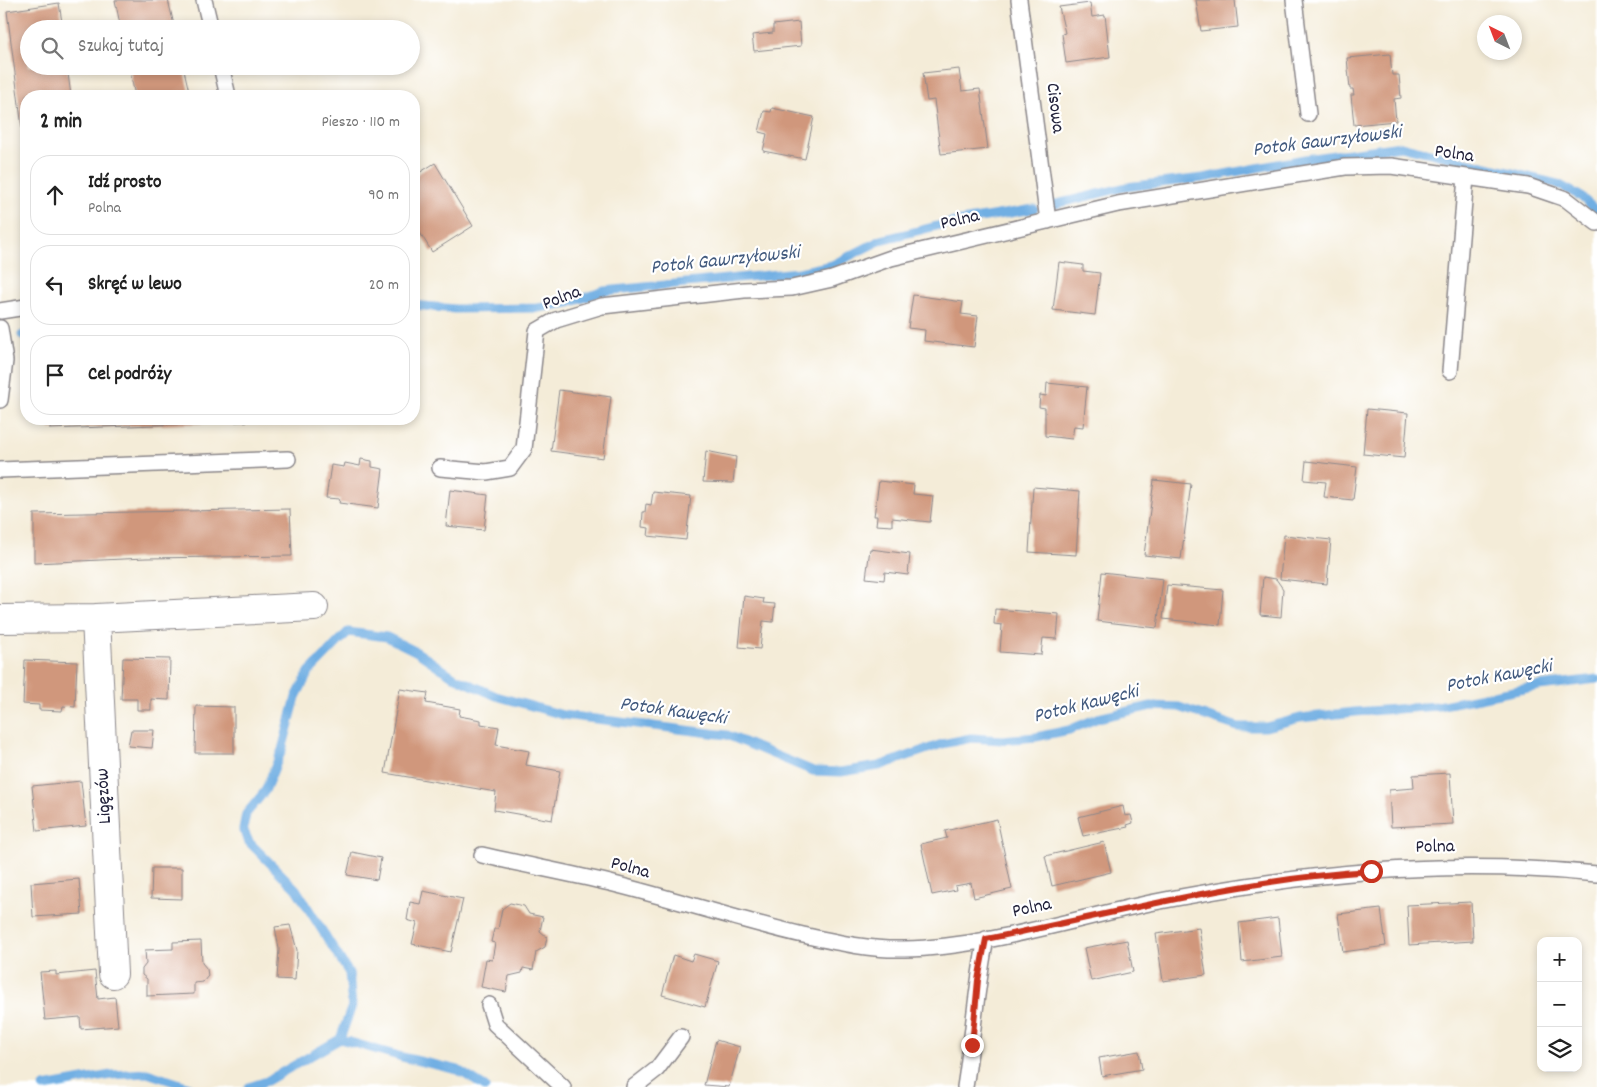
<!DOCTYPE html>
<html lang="pl">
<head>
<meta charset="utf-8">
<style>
	:root { --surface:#fff; --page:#f6f6f6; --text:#222; --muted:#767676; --line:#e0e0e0 }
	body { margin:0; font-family:Dekko,sans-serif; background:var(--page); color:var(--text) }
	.controls { position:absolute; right:15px; bottom:15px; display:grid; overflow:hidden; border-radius:10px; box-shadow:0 2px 8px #0003 }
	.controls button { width:45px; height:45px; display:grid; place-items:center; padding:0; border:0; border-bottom:1px solid var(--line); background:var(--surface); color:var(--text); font:25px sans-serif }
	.compass { position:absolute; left:1477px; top:15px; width:45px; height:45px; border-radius:50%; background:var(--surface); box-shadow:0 2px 8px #0003; rotate:318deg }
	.stop { position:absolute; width:15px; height:15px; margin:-11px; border:4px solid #c8321e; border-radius:50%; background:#fff }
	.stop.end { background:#c8321e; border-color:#fff; box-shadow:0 1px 5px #0008 }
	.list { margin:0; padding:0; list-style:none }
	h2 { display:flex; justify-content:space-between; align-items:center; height:65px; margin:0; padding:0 20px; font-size:21px }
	h2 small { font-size:16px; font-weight:400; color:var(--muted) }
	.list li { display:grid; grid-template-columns:32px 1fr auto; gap:15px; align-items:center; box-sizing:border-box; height:80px; margin:0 10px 10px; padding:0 10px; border:1px solid var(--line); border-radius:20px }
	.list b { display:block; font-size:19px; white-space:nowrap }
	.list p { margin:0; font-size:16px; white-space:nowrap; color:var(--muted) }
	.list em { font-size:16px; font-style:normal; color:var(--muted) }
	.icon { flex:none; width:28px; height:28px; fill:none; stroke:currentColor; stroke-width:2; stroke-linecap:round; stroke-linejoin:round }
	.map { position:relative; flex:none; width:1597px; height:1087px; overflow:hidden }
	.search { position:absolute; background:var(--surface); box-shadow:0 2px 8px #0003; left:20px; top:20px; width:400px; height:55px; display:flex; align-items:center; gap:12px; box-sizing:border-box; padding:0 18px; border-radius:28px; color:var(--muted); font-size:19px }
	.panel { position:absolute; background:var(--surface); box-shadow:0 2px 8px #0003; left:20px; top:90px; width:400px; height:335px; border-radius:20px }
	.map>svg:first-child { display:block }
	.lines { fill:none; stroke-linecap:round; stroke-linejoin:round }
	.stream { stroke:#71afe3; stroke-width:9 }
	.building { fill:#d0977b }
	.service-casing { stroke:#8b878a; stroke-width:18 }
	.minor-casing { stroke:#8b878a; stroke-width:30 }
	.service { stroke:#fff; stroke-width:15 }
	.minor { stroke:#fff; stroke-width:28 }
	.route { stroke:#c8321e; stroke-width:6 }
	.labels { text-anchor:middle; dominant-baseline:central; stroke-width:4.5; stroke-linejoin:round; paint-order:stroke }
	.street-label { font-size:19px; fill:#22223b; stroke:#fff }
	.water-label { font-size:20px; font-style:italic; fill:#425a7e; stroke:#fff }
</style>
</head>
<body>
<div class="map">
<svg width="1597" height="1087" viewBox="0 0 1597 1087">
	<rect width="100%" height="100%" fill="#fff"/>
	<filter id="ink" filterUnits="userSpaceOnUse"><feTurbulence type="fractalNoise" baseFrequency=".02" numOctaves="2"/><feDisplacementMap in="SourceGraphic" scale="10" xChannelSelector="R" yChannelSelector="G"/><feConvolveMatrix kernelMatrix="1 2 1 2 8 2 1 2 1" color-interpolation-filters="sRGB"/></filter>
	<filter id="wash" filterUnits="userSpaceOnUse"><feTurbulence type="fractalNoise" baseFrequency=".0096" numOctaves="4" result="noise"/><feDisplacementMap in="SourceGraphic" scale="20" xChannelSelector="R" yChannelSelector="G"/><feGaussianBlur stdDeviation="1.12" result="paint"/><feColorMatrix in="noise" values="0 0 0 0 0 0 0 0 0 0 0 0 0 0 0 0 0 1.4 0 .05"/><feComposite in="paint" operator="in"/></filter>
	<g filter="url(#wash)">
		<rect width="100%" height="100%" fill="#f4ecd8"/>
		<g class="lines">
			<path class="stream" d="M1052,205L1126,187L1203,178L1305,159L1401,146L1558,184L1580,196L1597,211
				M414,305L455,309L538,308L569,303L604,291L799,272L832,265L881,240L949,223L1034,209
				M22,335L26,334
				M340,1039L402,1057L458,1070L485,1087
				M44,1087L111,1075L147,1073L190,1087
				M249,1087L267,1081L340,1039L352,1006L349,973L296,889L249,842L243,829L246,814L265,791L282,750L296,697L309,672L348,632L387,637L417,652L454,677L496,696L563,715L727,735L813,771L841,772L879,766L942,744L971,738L1002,740L1036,737L1069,730L1098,718L1151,706L1179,707L1238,727H1266L1300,718L1355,712L1438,706L1539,686L1597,679"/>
		</g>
		<g id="blocks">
			<path class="building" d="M115,0H168L175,29H121Z
				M1196,0H1235L1238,27L1201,31Z
				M59,3L63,29H29V66H67L71,96H26L25,151L7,11Z
				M1090,3L1092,17L1105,15L1110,57L1066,63L1062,34L1065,33L1059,7Z
				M799,22L801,46L754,51L752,35L773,33V25Z
				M1390,54L1392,75H1399L1401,98L1394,99L1396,121L1354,125L1351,95H1354L1353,89H1350L1347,58Z
				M129,66H183L190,96H135Z
				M959,69L962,91L980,89L988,149L941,154L934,100L927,101L923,73Z
				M772,108L814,117L805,159L763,151L767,134L759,132L764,111L771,112Z
				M435,163L473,226L432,252L414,223V176Z
				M1059,262L1083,265V271L1100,273L1095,315L1053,310Z
				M913,295L963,302L961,314L978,316L974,347L924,341L925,330L908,328Z
				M1047,383L1087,387L1083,427L1074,426L1072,439L1045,436V408L1039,407L1040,395L1046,396Z
				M559,390L611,397L603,458L551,451Z
				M1367,409L1408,413L1404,458L1363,454Z
				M50,419H289V420L50,429Z
				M706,451L736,457L733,483L703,482Z
				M361,459L372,461V467L383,469L378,508L339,503L340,499L326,498L331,465L344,467L345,463L360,466Z
				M1306,461L1357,467L1353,500L1324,497L1326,482L1304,480Z
				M1154,480L1191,484L1181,559L1144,555Z
				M879,481L914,485L913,494L933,496L930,522L892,518V526L876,525L877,516H874Z
				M1033,487L1080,491L1076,555L1029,552Z
				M450,490L488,495L484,530L446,526Z
				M653,492L691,496L686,540L648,536L649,528L642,527L643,512H645L646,504L651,505Z
				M290,509L292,556L146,558L34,563V514Z
				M1284,535L1331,540L1327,584L1280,579Z
				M870,549L910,554L908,575L885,572L884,580L866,578Z
				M1102,572L1163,579L1157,628L1097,621Z
				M1263,577L1276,579L1283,589L1281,617L1260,615Z
				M1167,585L1223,590L1220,625L1163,619Z
				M744,596L764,599L763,603L775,604L773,622L763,621L760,649L739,647Z
				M995,609L1059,614L1057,639L1043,638L1041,655L1000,652L1002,625L994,624Z
				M123,658L170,659L169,700L151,699V710H137V699H121Z
				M25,660L77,662L75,707L63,706L62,711L39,710V705L23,704Z
				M400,689L428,693L426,703L460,709L459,716L481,720V724L499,727L496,745L529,751L526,765L560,771L552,820L494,810L496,792L385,773Z
				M196,706L234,707V753H195Z
				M131,730H154L152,748L128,746Z
				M1450,773L1453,824L1391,827L1389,790L1414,788L1413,775Z
				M81,781L86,826L37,831L32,786Z
				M1123,806L1125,816L1131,815L1133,823L1127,825L1128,827L1083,836L1078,817Z
				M997,819L1012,889L974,898L971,883L955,886L956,890L932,895L921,844L947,838L945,831Z
				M1104,842L1111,872L1052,886L1045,856Z
				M352,852L381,858L377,880L347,875Z
				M152,868H182V899L151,898Z
				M79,879L82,914L33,917L31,883Z
				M423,891L463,899L451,952L412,944L417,923L407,920L410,902L420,904Z
				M1471,902L1473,941L1409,945L1407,905Z
				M510,903L524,906L529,914L543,917L540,931L547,937L545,947L536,952L533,970L523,968L522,973L509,976L506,992L481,987L486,959L492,960L495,943L491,942L494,929H498L502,909Z
				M1381,909L1386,946L1343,952L1338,914Z
				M1278,918L1282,957L1242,962L1239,923Z
				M290,925L297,950L295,980L277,979L279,949L275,927Z
				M1199,928L1206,975L1163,981L1156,934Z
				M1127,940L1133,972L1091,981L1084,948Z
				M201,941L202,963L207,969L208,976L203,982L194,983V994L147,996V979L142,975V969L146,964L145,950L173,949V942Z
				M694,954L718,961L705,1007L662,995L673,955L691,961Z
				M56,971V975L95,971L98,999L115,997L118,1026L81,1029L80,1017L45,1020L40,972Z
				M716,1040L740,1047L729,1087L704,1085Z
				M1139,1051L1142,1069L1102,1076L1099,1058Z"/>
		</g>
	</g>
	<g filter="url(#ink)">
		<use href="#blocks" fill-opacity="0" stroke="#8b878a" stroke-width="1"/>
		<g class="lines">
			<g class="service-casing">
				<path id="service" d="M204,0L211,29
					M1019,0L1048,221
					M1294,0L1308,114
					M221,66L228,96
					M0,311L26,307
					M0,328L5,361L0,400
					M1450,371L1466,177
					M440,468L486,472L510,468L524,449L537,331L556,320L602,306L744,290L792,288L832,279L891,258L1118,204L1345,167L1391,166L1528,186L1566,199L1597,223
					M0,470L288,459
					M482,855C525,865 568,873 610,883C675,899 738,920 803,935C835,942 870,950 904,949C982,948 1073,919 1150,903C1301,873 1444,858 1597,874
					M489,1005L495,1024L563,1087
					M634,1087L657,1069L681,1037
					M965,1087C973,1038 976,988 986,939"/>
			</g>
			<g class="minor-casing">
				<path id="minor" d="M96,618L314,607
					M0,619L96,618L113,974"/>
			</g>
			<use href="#service" class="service"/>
			<use href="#minor" class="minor"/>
		</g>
	</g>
	<g class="lines" filter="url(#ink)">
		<path class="route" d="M972,1045L978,980L986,939C1114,914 1240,879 1371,871"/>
	</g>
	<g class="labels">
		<g class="street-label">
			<text transform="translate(1054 108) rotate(83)">Cisowa</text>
			<text transform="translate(1454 155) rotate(8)">Polna</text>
			<text transform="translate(960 221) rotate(-13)">Polna</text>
			<text transform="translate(562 299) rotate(-21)">Polna</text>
			<text transform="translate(105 796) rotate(-93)">Ligęzów</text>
			<text transform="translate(1435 848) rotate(-1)">Polna</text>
			<text transform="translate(630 869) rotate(15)">Polna</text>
			<text transform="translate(1032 909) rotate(-12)">Polna</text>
		</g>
		<g class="water-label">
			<text transform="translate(1327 142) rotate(-7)">Potok Gawrzyłowski</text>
			<text transform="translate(725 261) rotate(-6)">Potok Gawrzyłowski</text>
			<text transform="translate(1499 677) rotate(-11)">Potok Kawęcki</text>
			<text transform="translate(1086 705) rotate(-14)">Potok Kawęcki</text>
			<text transform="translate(673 712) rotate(8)">Potok Kawęcki</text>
		</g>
	</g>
</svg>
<div class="controls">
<button>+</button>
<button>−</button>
<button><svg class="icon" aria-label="layers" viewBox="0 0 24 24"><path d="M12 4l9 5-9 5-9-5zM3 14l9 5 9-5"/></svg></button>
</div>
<svg class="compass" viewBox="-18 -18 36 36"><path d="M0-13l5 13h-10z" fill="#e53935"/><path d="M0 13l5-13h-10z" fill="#767676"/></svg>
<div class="stop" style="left:1371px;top:871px"></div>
<div class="stop end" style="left:972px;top:1045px"></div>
<div class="search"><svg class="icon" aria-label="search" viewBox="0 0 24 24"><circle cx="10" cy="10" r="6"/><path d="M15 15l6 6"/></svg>Szukaj tutaj</div>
<section class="panel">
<h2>2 min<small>Pieszo · 110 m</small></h2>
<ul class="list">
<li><svg class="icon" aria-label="ahead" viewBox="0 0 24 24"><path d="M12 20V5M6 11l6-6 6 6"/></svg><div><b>Idź prosto</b><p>Polna</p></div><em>90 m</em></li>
<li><svg class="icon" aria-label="left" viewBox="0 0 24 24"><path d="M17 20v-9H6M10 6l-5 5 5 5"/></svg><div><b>Skręć w lewo</b></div><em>20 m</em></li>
<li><svg class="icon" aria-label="arrive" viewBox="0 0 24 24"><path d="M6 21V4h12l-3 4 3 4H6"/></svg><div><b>Cel podróży</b></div></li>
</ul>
</section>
</div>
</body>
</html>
